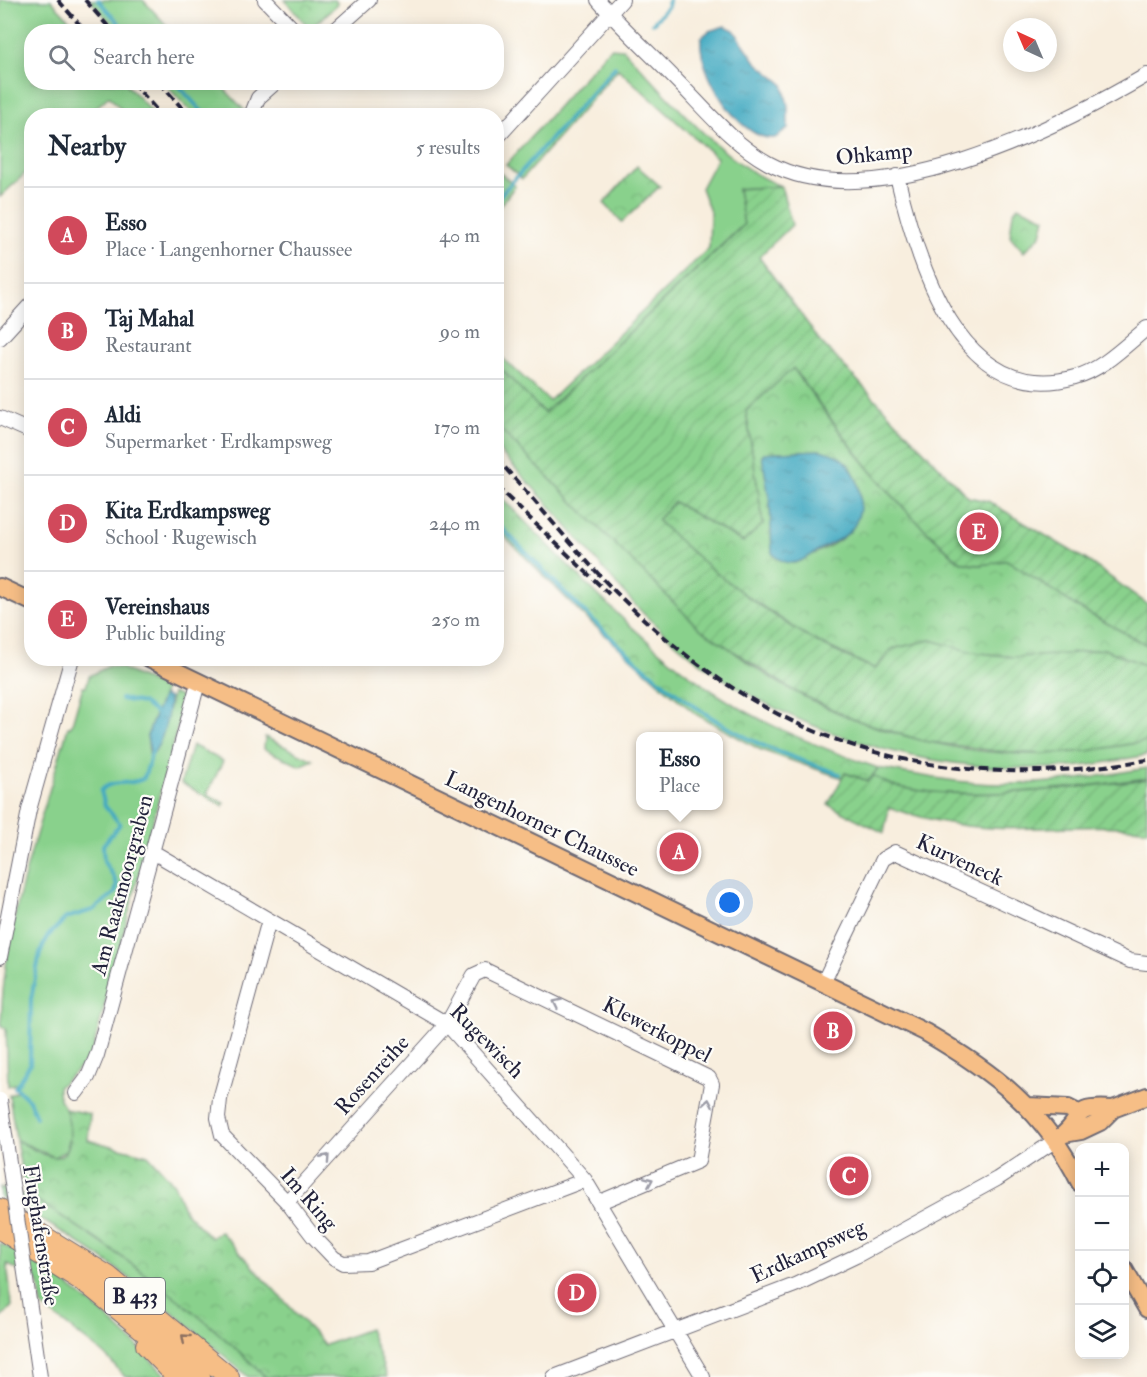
<!DOCTYPE html>
<html lang="en">
<head>
<meta charset="utf-8">
<style>
	:root { --surface:#fff; --page:#f2f2f3; --text:#1f2937; --muted:#747a83; --line:#e0e1e3; --accent:#d1495b }
	body { margin:0; font-family:"IM FELL Double Pica",serif; background:var(--page); color:var(--text) }
	.controls { position:absolute; right:18px; bottom:18px; display:grid; overflow:hidden; border-radius:12px; box-shadow:0 3px 15px #0003 }
	.controls button { width:54px; height:54px; display:grid; place-items:center; padding:0; border:0; border-bottom:2px solid var(--line); background:var(--surface); color:var(--text); font:30px sans-serif }
	.compass { position:absolute; left:1003px; top:18px; width:54px; height:54px; border-radius:50%; background:var(--surface); box-shadow:0 3px 15px #0003; rotate:316deg }
	.you { position:absolute; left:730px; top:903px; width:21px; height:21px; margin:-15px; border:4px solid #fff; border-radius:50%; background:#1a73e8; box-shadow:0 0 0 9px #1a73e833 }
	.badge { display:grid; place-items:center; width:39px; height:39px; border-radius:50%; background:var(--accent); color:#fff; font-size:20px; font-weight:700 }
	.pin { position:absolute; translate:-50% -50%; border:3px solid #fff; box-shadow:0 2px 6px #0006 }
	.popup { position:absolute; left:636px; top:732px; width:87px; height:78px; box-sizing:border-box; display:grid; place-content:center; border-radius:12px; background:var(--surface); filter:drop-shadow(0 2px 4px #0005); font-size:20px; white-space:nowrap; color:var(--muted) }
	.popup b { font-size:22px; color:var(--text) }
	.popup::after { content:''; position:absolute; left:50%; top:100%; margin-left:-12px; border:12px solid transparent; border-top-color:var(--surface) }
	.list { margin:0; padding:0; list-style:none }
	h2 { display:flex; justify-content:space-between; align-items:center; height:78px; margin:0; padding:0 24px; font-size:26px }
	h2 small { font-size:20px; font-weight:400; color:var(--muted) }
	.list li { display:grid; grid-template-columns:39px 1fr auto; gap:18px; align-items:center; box-sizing:border-box; height:96px; padding:0 24px; border-top:2px solid var(--line) }
	.list b { display:block; font-size:22px; white-space:nowrap }
	.list p { margin:0; font-size:20px; white-space:nowrap; color:var(--muted) }
	.list em { font-size:20px; font-style:normal; color:var(--muted) }
	.icon { flex:none; width:33px; height:33px; fill:none; stroke:currentColor; stroke-width:2; stroke-linecap:round; stroke-linejoin:round }
	.map { position:relative; flex:none; width:1147px; height:1377px; overflow:hidden }
	.search { position:absolute; background:var(--surface); box-shadow:0 3px 15px #0003; left:24px; top:24px; width:480px; height:66px; display:flex; align-items:center; gap:15px; box-sizing:border-box; padding:0 21px; border-radius:24px; color:var(--muted); font-size:22px }
	.panel { position:absolute; background:var(--surface); box-shadow:0 3px 15px #0003; left:24px; top:108px; width:480px; height:558px; border-radius:24px }
	.map>svg:first-child { display:block }
	.grass { fill:#89d18c; stroke:#567a64; stroke-width:1.5 }
	.park { fill:url(#park-crowns); stroke:#567a64; stroke-width:1.5; fill-rule:evenodd }
	.garden { fill:url(#garden-furrows); stroke:#567a64; stroke-width:1.5 }
	.water { fill:url(#water-ripples); stroke:#32667e; stroke-width:1.5 }
	.lines { fill:none; stroke-linecap:round; stroke-linejoin:round }
	.stream { stroke:#41a9c1; stroke-width:4 }
	.minor-casing { stroke:#6d6974; stroke-width:16 }
	.major-casing { stroke:#6d6974; stroke-width:20 }
	.highway-casing { stroke:#6d6974; stroke-width:22 }
	.minor { stroke:#fff; stroke-width:14 }
	.major { stroke:#f6be86; stroke-width:16 }
	.highway { stroke:#f6be86; stroke-width:20 }
	.rail { stroke:#22223b; stroke-width:4; stroke-dasharray:9 4.5; stroke-linecap:butt }
	.minor-bridge-casing { stroke:#6d6974; stroke-width:16; stroke-linecap:butt }
	.minor-bridge { stroke:#fff; stroke-width:14 }
	.oneway { stroke:#9c9ca7 }
	.oneway2 { stroke:#8c7060 }
	.labels { text-anchor:middle; dominant-baseline:central; stroke-width:4.5; stroke-linejoin:round; paint-order:stroke }
	.shield { fill:#fdfcf7; stroke:#646373; stroke-width:1.5 }
	.shield-label { font-size:21px; font-weight:bold; fill:#22223b }
	.street-label { font-size:22px; fill:#22223b; stroke:#fdfcf7 }
</style>
</head>
<body>
<div class="map">
<svg width="1147" height="1377" viewBox="0 0 1147 1377">
	<defs>
		<pattern id="park-crowns" width="20" height="18" patternUnits="userSpaceOnUse" patternTransform="scale(1.5)"><rect width="20" height="18" fill="#89d18c"/><path d="M2 6a3 3 0 1 1 6 0M12 15a3 3 0 1 1 6 0" fill="none" stroke="#76b37a"/></pattern>
		<pattern id="garden-furrows" width="10" height="10" patternUnits="userSpaceOnUse" patternTransform="scale(1.5)"><rect width="10" height="10" fill="#89d18c"/><path d="M-1 1l2-2M0 10L10 0M9 11l2-2" fill="none" stroke="#76b37a"/></pattern>
		<pattern id="water-ripples" width="26" height="14" patternUnits="userSpaceOnUse" patternTransform="scale(1.5)"><rect width="26" height="14" fill="#41a9c1"/><path d="M2 4q2-2 4 0t4 0M15 11q2-2 4 0t4 0" fill="none" stroke="#36899e"/></pattern>
	</defs>
	<rect width="100%" height="100%" fill="#fdfcf7"/>
	<filter id="ink" filterUnits="userSpaceOnUse"><feTurbulence type="fractalNoise" baseFrequency=".0167" numOctaves="2"/><feDisplacementMap in="SourceGraphic" scale="12" xChannelSelector="R" yChannelSelector="G"/><feConvolveMatrix kernelMatrix="1 2 1 2 8 2 1 2 1" color-interpolation-filters="sRGB"/></filter>
	<filter id="wash" filterUnits="userSpaceOnUse"><feTurbulence type="fractalNoise" baseFrequency=".008" numOctaves="4" result="noise"/><feDisplacementMap in="SourceGraphic" scale="24" xChannelSelector="R" yChannelSelector="G"/><feGaussianBlur stdDeviation="1.35" result="paint"/><feColorMatrix in="noise" values="0 0 0 0 0 0 0 0 0 0 0 0 0 0 0 0 0 1.4 0 .05"/><feComposite in="paint" operator="in"/></filter>
	<g filter="url(#wash)">
		<rect width="100%" height="100%" fill="#f8eede"/>
		<path class="grass" d="M0,0H51L80,31L32,32V82L125,83L155,115H126L109,96L88,115L32,116L31,168L0,197Z
			M90,0H143L172,31H118Z
			M610,48L623,49C667,94 722,164 781,186L738,189L744,224L544,413L497,365L496,352L549,401L709,248L710,212L701,188L717,158L618,69L522,179L506,165Z
			M164,83H219L245,111L246,115H194Z
			M499,172L515,186L497,210V175Z
			M496,422L501,430C542,471 583,511 624,552C670,598 719,646 776,681C855,728 951,756 1044,754C1079,753 1113,747 1147,741V755C1114,761 1082,768 1048,768C902,772 753,721 647,617C620,591 597,560 572,532C548,503 522,476 497,448Z
			M109,666L123,669L165,689L147,736L149,753L169,708L172,693L185,699L92,1053L86,1062L58,1087C57,1101 66,1106 70,1118C73,1128 69,1141 66,1151L54,1157L16,1140L9,1095L18,1091L15,1084L8,1086L6,1028L1,1027C3,923 40,826 68,727H71L83,686L86,687L89,676Z
			M265,737L313,760L300,766L264,749Z
			M192,745L223,761L207,794L224,803L223,806L181,783Z
			M878,768C917,775 957,783 996,784C1047,785 1097,777 1147,768V778C1092,786 914,810 873,775Z
			M0,1187C28,1194 49,1208 73,1223C143,1266 207,1320 266,1377H248C171,1308 93,1244 0,1197Z
			M0,1243C65,1276 118,1324 167,1377H125L105,1355L42,1306L38,1281L7,1264L12,1306L0,1319Z"/>
		<path class="park" d="M285,0H335L338,4L310,29Z
			M637,166L660,186L622,222L604,203Z
			M1018,206L1045,218L1041,235L1024,252L1010,236L1013,212Z
			M793,368C836,428 882,491 938,541C945,547 953,558 962,562C977,568 992,563 1007,560L1079,608L1147,645V666L1104,649L1059,655L1013,657L972,652L931,640L892,649L875,669L810,638L744,594L711,571L657,520L674,502L743,542L763,524L746,411ZM820,450C828,455 842,459 848,465C863,480 864,515 851,530C838,545 812,554 795,563C785,563 779,561 772,553L770,504L762,455L764,453Z
			M496,492C565,561 636,641 717,694C767,727 822,748 878,768L869,781L845,773L842,778L761,750L697,715L662,686L585,617L497,529Z
			M65,1109L90,1114L88,1140L148,1155L174,1184L185,1211L211,1238L220,1231L325,1345L369,1329L387,1377H266C193,1305 112,1247 25,1193L16,1140C27,1145 44,1157 55,1157C76,1158 70,1120 65,1109Z"/>
		<path class="garden" d="M781,186L792,225L759,257L821,342L968,497L988,501L1088,561L1147,604V645L1079,608L1007,560C992,563 977,568 962,562C953,558 945,547 938,541C881,491 838,428 793,368L746,411L763,524L743,542L674,502L657,520C703,565 753,604 809,637C829,650 853,659 875,669L892,649L931,640L972,652L1013,657L1059,655L1104,649L1147,666V741L1088,751L1043,754L994,751L923,741L853,719L794,691L700,629L501,430L497,422V365L544,413L744,225L738,189Z
			M845,773L868,781L873,775C914,810 1092,786 1147,779V830C1096,822 1043,831 992,828C955,827 923,818 889,808L884,833L828,805Z"/>
		<path class="water" d="M725,26L734,30L756,62L783,84L788,106V129L775,138C739,142 697,70 701,38L709,31Z
			M820,450C827,452 835,454 841,458C861,473 867,510 851,530C845,538 833,542 824,547C806,558 790,573 772,553L770,504L762,455L764,453Z
			M163,695L169,698C169,715 163,743 151,756L147,736Z"/>
		<g class="lines">
			<path class="stream" d="M98,0L127,32
				M653,23L668,6L669,0
				M175,82L206,116
				M496,200L615,67
				M496,522C574,601 660,699 762,745C787,756 813,764 839,774
				M121,699L143,703L157,714
				M15,1088L30,1064L31,999L40,953L47,937L66,918L93,910L115,893L117,885L114,877L104,862L103,845L120,824L105,806L101,791C111,778 131,787 144,778L152,752
				M16,1088L29,1100L36,1117"/>
		</g>
	</g>
	<g filter="url(#ink)">
		<g class="lines">
			<g class="minor-casing">
				<path id="minor" d="M265,0L296,32
					M598,0C622,28 651,54 677,81C705,109 732,143 768,163C873,220 1055,129 1147,75
					M333,32L369,0
					M251,116L258,98L276,82
					M496,139L622,0
					M897,176C916,258 959,410 1075,377C1102,370 1126,345 1147,328
					M0,338L32,303
					M0,418L32,432
					M153,852L447,1024L585,1180L703,1377
					M269,920L220,1099L218,1118L222,1135L287,1202L313,1236L334,1258L343,1263L368,1262L585,1180
					M0,957L29,810L72,658
					M823,983L883,859L895,852L1130,961L1147,963
					M76,1093L88,1077L97,1055L198,683
					M287,1202L447,1024L474,975L485,970L709,1078L712,1084L698,1161L600,1202
					M554,1377L795,1285L856,1256L997,1179L1056,1140"/>
			</g>
			<g class="major-casing">
				<path id="major" d="M0,587L32,602
					M149,658L925,1032C994,1072 1044,1110 1080,1183
					M1028,1106L1068,1108L1078,1113
					M1064,1134L1081,1131L1100,1122L1113,1109L1147,1096
					M1060,1137C1086,1118 1067,1106 1113,1109
					M1124,1269L1147,1309"/>
			</g>
			<g class="highway-casing">
				<path id="highway" d="M0,1209L108,1276L229,1377
					M0,1229L90,1286L200,1377
					M146,1345L177,1377"/>
			</g>
			<use href="#minor" class="minor"/>
			<use href="#major" class="major"/>
			<use href="#highway" class="highway"/>
			<path class="rail" d="M58,0L86,32
				M85,0L113,32
				M132,82L162,116
				M159,82L189,116
				M496,458C546,512 592,573 647,622C794,755 953,793 1147,760
				M496,486L609,594"/>
			<g class="minor-bridge-casing">
				<path id="minor-bridge" d="M0,1100L40,1377"/>
			</g>
			<use href="#minor-bridge" class="minor-bridge"/>
		</g>
		<defs><path id="oneway-chevron" d="M-2-3.5L2.5 0L-2 3.5" fill="none" stroke-width="1.6" stroke-linecap="round" stroke-linejoin="round" transform="scale(1.5)"/></defs>
		<g class="oneway">
			<use href="#oneway-chevron" transform="translate(557 1003) rotate(-154)"/>
			<use href="#oneway-chevron" transform="translate(708 1103) rotate(-80)"/>
			<use href="#oneway-chevron" transform="translate(326 1158) rotate(-48)"/>
			<use href="#oneway-chevron" transform="translate(649 1181) rotate(-23)"/>
		</g>
		<use class="oneway2" href="#oneway-chevron" transform="translate(185 1338) rotate(-139)"/>
	</g>
	<g class="labels">
		<rect class="shield" x="105" y="1278" width="60" height="36" rx="4.5"/>
		<g class="shield-label">
			<text x="135" y="1296">B 433</text>
		</g>
		<g class="street-label">
			<text transform="translate(874 154) rotate(-6)">Ohkamp</text>
			<text transform="translate(542 824) rotate(26)">Langenhorner Chaussee</text>
			<text transform="translate(960 860) rotate(25)">Kurveneck</text>
			<text transform="translate(122 885) rotate(-75)">Am Raakmoorgraben</text>
			<text transform="translate(657 1030) rotate(27)">Klewerkoppel</text>
			<text transform="translate(487 1041) rotate(45)">Rugewisch</text>
			<text transform="translate(372 1075) rotate(-48)">Rosenreihe</text>
			<text transform="translate(309 1199) rotate(49)">Im Ring</text>
			<text transform="translate(41 1235) rotate(81)">Flughafenstraße</text>
			<text transform="translate(808 1251) rotate(-25)">Erdkampsweg</text>
		</g>
	</g>
</svg>
<div class="controls">
<button>+</button>
<button>−</button>
<button><svg class="icon" aria-label="locate" viewBox="0 0 24 24"><circle cx="12" cy="12" r="6"/><path d="M12 2v4M12 18v4M2 12h4M18 12h4"/></svg></button>
<button><svg class="icon" aria-label="layers" viewBox="0 0 24 24"><path d="M12 4l9 5-9 5-9-5zM3 14l9 5 9-5"/></svg></button>
</div>
<svg class="compass" viewBox="-18 -18 36 36"><path d="M0-13l5 13h-10z" fill="#e53935"/><path d="M0 13l5-13h-10z" fill="#747a83"/></svg>
<div class="you"></div>
<div class="pin badge" style="left:679px;top:852px">A</div>
<div class="popup"><b>Esso</b>Place</div>
<div class="pin badge" style="left:833px;top:1031px">B</div>
<div class="pin badge" style="left:849px;top:1176px">C</div>
<div class="pin badge" style="left:577px;top:1293px">D</div>
<div class="pin badge" style="left:979px;top:532px">E</div>
<div class="search"><svg class="icon" aria-label="search" viewBox="0 0 24 24"><circle cx="10" cy="10" r="6"/><path d="M15 15l6 6"/></svg>Search here</div>
<section class="panel">
<h2>Nearby<small>5 results</small></h2>
<ul class="list">
<li><span class="badge">A</span><div><b>Esso</b><p>Place · Langenhorner Chaussee</p></div><em>40 m</em></li>
<li><span class="badge">B</span><div><b>Taj Mahal</b><p>Restaurant</p></div><em>90 m</em></li>
<li><span class="badge">C</span><div><b>Aldi</b><p>Supermarket · Erdkampsweg</p></div><em>170 m</em></li>
<li><span class="badge">D</span><div><b>Kita Erdkampsweg</b><p>School · Rugewisch</p></div><em>240 m</em></li>
<li><span class="badge">E</span><div><b>Vereinshaus</b><p>Public building</p></div><em>250 m</em></li>
</ul>
</section>
</div>
</body>
</html>
